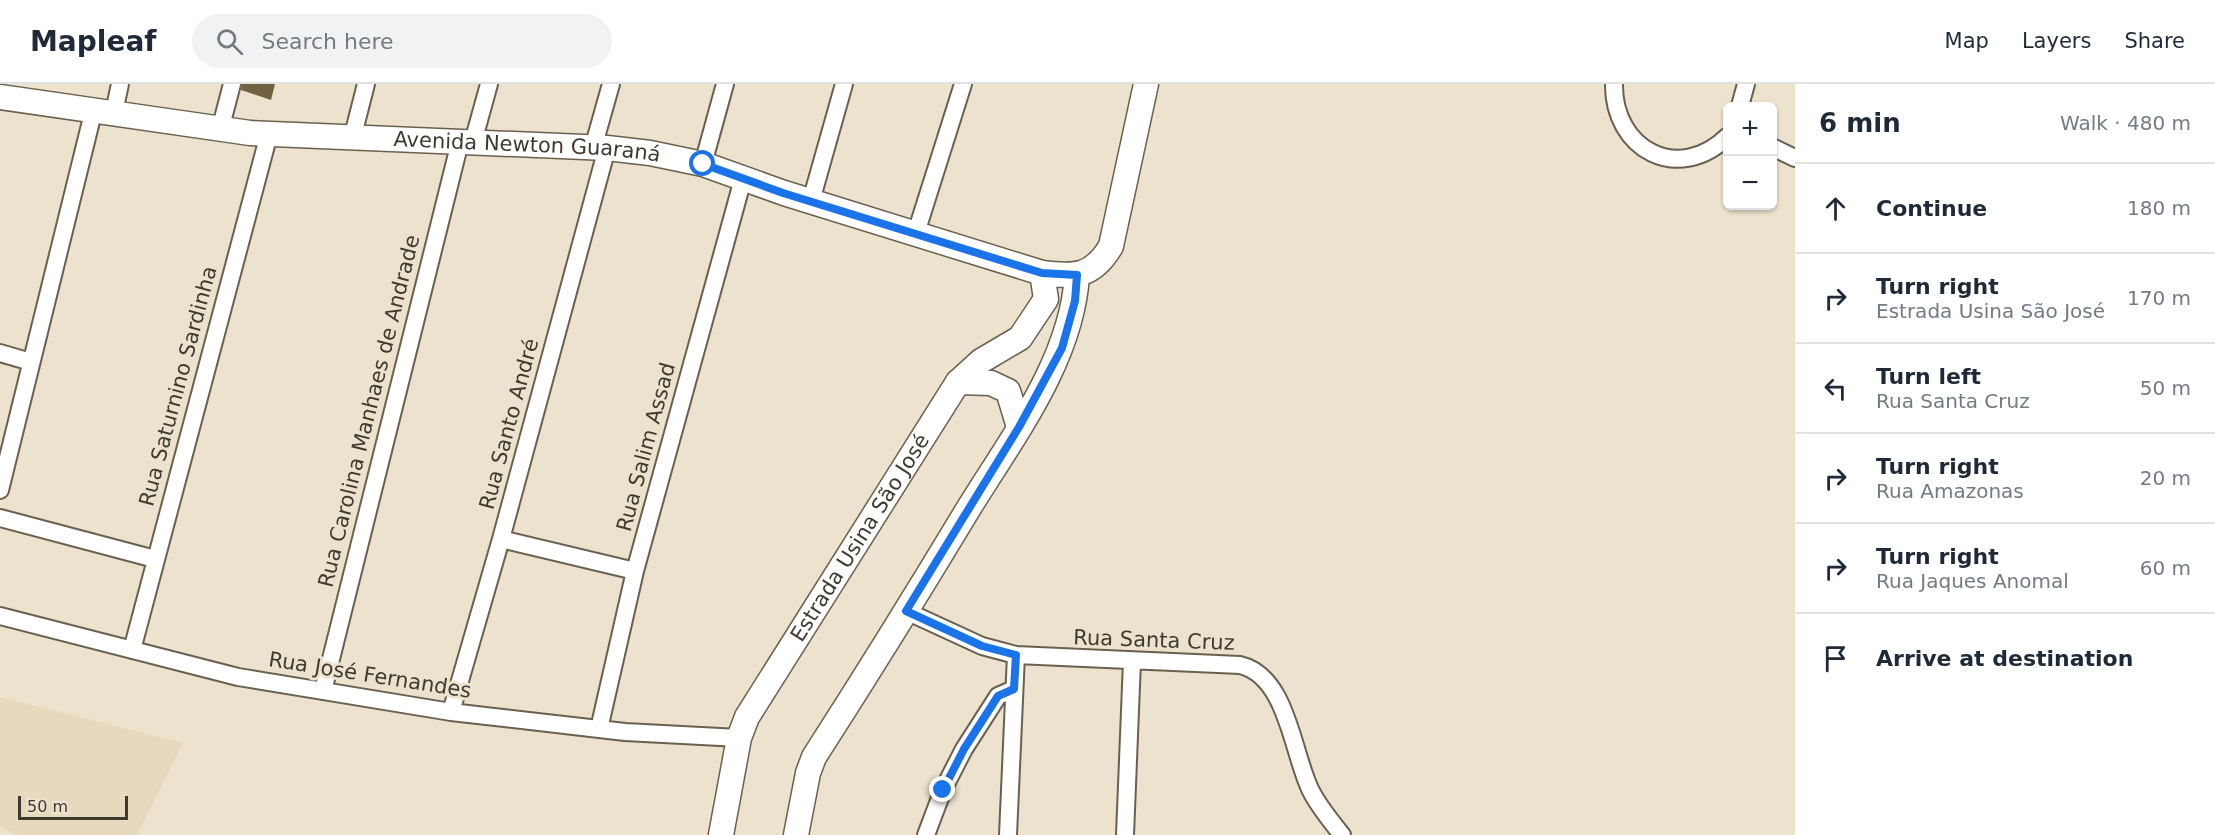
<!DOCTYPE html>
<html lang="en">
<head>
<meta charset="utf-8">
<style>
	:root { --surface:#fff; --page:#f2f2f3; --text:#1f2937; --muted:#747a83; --line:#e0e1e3 }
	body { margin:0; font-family:"DejaVu Sans",sans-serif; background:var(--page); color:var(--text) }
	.controls { position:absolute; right:18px; top:18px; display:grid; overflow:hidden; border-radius:9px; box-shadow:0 2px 4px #0004 }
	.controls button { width:54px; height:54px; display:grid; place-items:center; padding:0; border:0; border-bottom:2px solid var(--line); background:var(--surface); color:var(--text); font:30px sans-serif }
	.scale { position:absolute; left:18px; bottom:15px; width:110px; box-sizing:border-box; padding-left:6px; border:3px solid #3e3a32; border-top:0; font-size:16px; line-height:21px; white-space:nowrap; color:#3e3a32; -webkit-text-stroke:4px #ece2cd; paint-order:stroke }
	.stop { position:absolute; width:18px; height:18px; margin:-14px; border:4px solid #1a73e8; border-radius:50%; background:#fff }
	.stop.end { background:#1a73e8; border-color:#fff; box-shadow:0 2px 6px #0008 }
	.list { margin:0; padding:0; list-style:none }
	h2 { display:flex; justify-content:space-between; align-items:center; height:78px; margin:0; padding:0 24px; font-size:26px }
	h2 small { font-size:20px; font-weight:400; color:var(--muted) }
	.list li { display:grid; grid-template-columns:39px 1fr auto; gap:18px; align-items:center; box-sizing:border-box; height:90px; padding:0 24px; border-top:2px solid var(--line) }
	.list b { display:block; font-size:22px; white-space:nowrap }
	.list p { margin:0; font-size:20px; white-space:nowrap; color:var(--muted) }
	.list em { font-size:20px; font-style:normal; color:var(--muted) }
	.icon { flex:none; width:33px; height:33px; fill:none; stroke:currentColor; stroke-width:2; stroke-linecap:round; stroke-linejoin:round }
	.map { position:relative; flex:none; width:1795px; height:751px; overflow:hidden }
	header { display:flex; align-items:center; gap:36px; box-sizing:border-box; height:84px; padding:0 30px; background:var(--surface); border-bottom:2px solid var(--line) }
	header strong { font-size:28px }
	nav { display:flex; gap:33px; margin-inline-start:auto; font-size:21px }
	.search { width:420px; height:54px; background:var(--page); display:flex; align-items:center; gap:15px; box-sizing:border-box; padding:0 21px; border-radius:33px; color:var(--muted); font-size:22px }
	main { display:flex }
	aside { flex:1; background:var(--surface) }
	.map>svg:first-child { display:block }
	.built { fill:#e6d9bd }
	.building { fill:#716140 }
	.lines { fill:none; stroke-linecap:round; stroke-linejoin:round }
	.minor-casing { stroke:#69604f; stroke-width:20 }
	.secondary-casing { stroke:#69604f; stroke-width:27 }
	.minor { stroke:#fff; stroke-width:16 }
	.secondary { stroke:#fff; stroke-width:24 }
	.route { stroke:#1a73e8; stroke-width:8 }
	.labels { text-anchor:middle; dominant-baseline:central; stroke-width:6; stroke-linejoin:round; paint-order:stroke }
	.street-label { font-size:21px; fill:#3e3a32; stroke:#ece2cd }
</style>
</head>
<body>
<header>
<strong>Mapleaf</strong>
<div class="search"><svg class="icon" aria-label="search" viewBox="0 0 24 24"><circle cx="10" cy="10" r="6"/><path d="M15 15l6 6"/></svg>Search here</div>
<nav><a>Map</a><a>Layers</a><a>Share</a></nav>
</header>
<main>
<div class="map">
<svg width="1795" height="751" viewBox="0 0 1795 751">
	<rect width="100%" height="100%" fill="#ece2cd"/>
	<path class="built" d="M0,613L183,659L137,751H18L0,742Z"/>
	<path class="building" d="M242,0H275L271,16L241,6Z"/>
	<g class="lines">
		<g class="minor-casing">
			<path id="minor" d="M1614,0C1613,65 1678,101 1728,52
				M1740,22L1746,0
				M114,28L120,0
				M220,46L232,0
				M352,55L366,0
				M473,58L489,0
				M1772,63L1795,74
				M593,64L611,0
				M703,80L725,0
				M811,117L844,0
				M916,149L963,0
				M0,269L31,278
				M0,406L94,25
				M0,434L155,475
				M501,455L635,487
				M906,527L982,562L1016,571L1240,581C1287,592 1292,667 1310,705C1318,722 1331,737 1342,751
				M0,532L238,593L451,628L625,648L739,654
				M132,566L269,50
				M323,607L460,58
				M451,628L501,455L607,64
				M599,645L635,487L743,95
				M926,751L943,706L964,665L998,612L1014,605
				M1008,751L1016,571
				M1125,751L1132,577"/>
		</g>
		<g class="secondary-casing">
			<g id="secondary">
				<path id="s1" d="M0,13L250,49L607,64L650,69L703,80L784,109L1042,189C1075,193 1093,193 1111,162L1146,0"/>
				<path d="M958,298L991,299L1008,307L1019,343"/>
				<path id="s2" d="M721,751L739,654L747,633L958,298L981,277L1020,254L1046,215L1042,189"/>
				<path d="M796,751L808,689L814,673C866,592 917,510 967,427C1011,355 1072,277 1077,191"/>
			</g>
		</g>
		<use href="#minor" class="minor"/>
		<use href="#secondary" class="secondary"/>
	</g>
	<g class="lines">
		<path class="route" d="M703,80L783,109L1042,189L1077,191L1075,217L1062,264L1019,343L906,527L982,562L1016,571L1014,605L998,612L964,665L943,706"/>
	</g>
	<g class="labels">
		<g class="street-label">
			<text stroke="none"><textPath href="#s1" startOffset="530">Avenida Newton Guaraná</textPath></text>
			<text transform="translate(178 302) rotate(-75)">Rua Saturnino Sardinha</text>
			<text transform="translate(369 327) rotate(-76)">Rua Carolina Manhaes de Andrade</text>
			<text transform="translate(509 340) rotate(-75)">Rua Santo André</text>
			<text transform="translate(646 363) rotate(-75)">Rua Salim Assad</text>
			<text stroke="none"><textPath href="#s2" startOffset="333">Estrada Usina São José</textPath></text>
			<text transform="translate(1154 556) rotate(2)">Rua Santa Cruz</text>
			<text transform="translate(370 591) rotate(9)">Rua José Fernandes</text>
		</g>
	</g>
</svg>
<div class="controls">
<button>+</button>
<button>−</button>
</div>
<div class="scale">50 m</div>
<div class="stop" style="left:703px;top:80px"></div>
<div class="stop end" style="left:943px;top:706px"></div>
</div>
<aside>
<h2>6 min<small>Walk · 480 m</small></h2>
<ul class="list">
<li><svg class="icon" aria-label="ahead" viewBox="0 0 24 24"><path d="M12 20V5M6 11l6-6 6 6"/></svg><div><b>Continue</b></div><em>180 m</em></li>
<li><svg class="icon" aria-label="right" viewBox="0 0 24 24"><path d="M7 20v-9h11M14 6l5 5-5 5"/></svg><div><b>Turn right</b><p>Estrada Usina São José</p></div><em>170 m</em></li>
<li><svg class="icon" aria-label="left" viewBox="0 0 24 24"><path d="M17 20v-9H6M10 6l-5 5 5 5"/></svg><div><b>Turn left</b><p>Rua Santa Cruz</p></div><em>50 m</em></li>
<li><svg class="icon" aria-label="right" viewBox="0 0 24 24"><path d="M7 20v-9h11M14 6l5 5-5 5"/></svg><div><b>Turn right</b><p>Rua Amazonas</p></div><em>20 m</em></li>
<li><svg class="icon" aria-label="right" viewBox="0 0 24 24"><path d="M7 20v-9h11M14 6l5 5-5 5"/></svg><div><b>Turn right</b><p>Rua Jaques Anomal</p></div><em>60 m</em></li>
<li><svg class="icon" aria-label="arrive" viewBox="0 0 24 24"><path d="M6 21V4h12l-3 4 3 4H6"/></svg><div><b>Arrive at destination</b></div></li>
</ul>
</aside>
</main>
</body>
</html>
